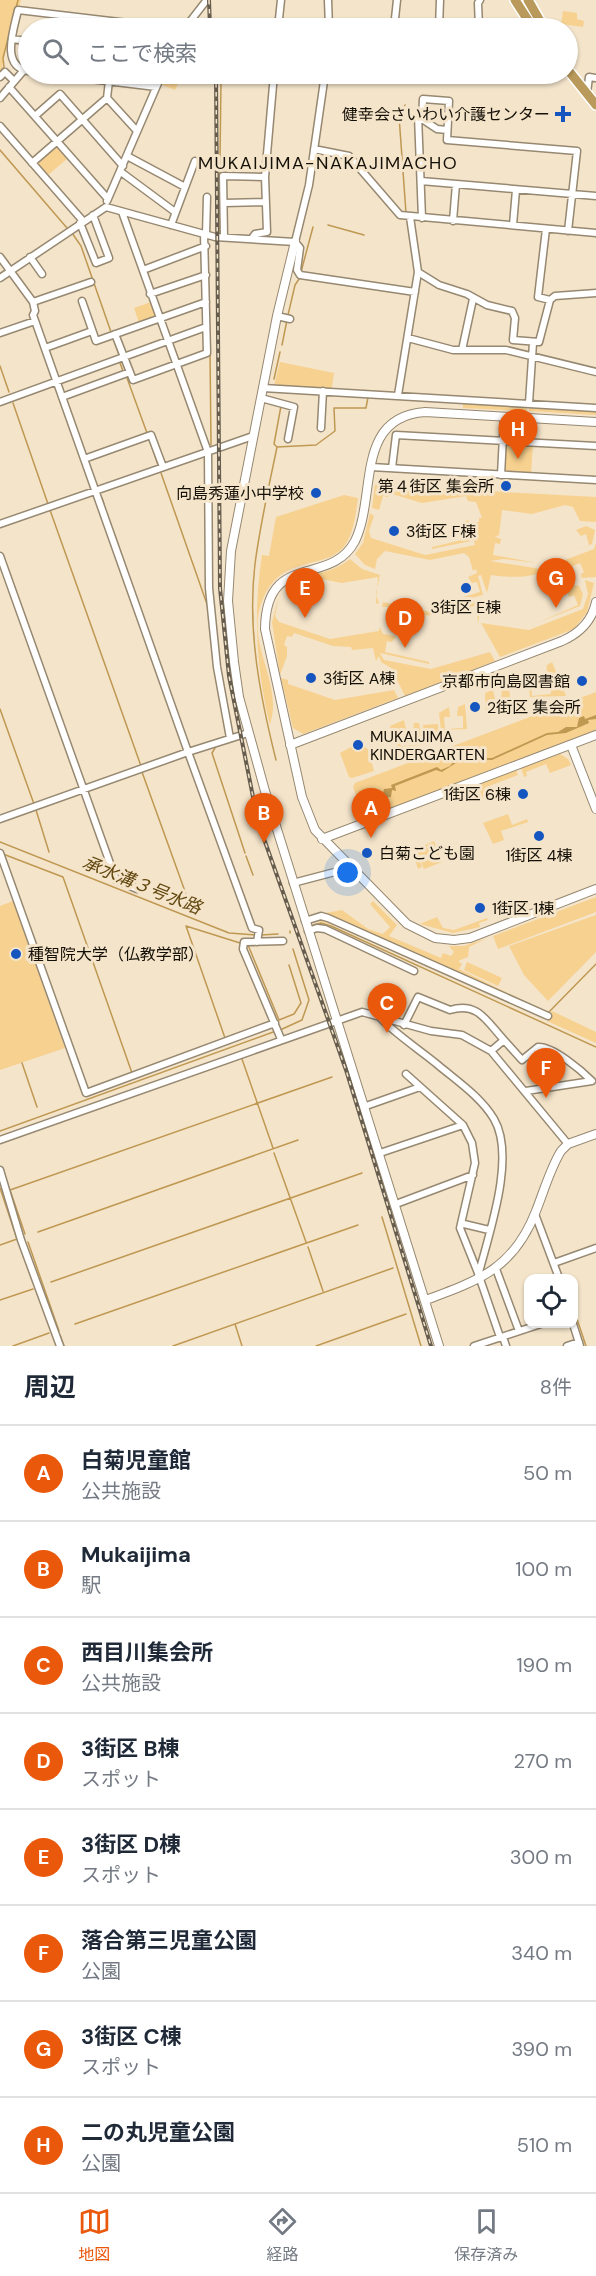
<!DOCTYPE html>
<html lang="ja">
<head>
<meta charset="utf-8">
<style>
	:root { --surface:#fff; --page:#f2f2f3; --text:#1f2937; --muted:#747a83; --line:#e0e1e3; --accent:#ea580c }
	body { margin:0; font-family:"DM Sans","Noto Sans JP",sans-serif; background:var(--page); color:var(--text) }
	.controls { position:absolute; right:18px; bottom:18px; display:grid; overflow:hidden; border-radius:12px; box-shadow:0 2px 4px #0004 }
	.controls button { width:54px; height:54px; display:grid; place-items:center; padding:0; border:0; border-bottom:2px solid var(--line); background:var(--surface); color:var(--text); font:30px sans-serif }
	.you { position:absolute; left:348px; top:873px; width:21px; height:21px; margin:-15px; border:4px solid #fff; border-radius:50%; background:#1a73e8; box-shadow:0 0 0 9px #1a73e833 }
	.badge { display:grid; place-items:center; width:39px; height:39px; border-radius:50%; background:var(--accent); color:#fff; font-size:20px; font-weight:700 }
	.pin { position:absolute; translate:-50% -50px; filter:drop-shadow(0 2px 3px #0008) }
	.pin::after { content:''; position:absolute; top:32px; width:21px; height:18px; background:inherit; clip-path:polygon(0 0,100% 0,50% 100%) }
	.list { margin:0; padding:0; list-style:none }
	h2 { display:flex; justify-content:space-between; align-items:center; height:78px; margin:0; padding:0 24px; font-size:26px }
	h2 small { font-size:20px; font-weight:400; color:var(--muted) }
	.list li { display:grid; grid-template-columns:39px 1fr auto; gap:18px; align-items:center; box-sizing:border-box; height:96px; padding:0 24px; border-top:2px solid var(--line) }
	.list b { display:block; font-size:22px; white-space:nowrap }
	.list p { margin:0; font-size:20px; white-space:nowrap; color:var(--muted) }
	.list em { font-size:20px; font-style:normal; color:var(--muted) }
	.icon { flex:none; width:33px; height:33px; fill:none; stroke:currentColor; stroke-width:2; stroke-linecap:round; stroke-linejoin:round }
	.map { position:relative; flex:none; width:596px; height:1346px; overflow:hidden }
	.search { position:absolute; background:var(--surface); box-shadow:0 2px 4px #0004; left:18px; right:18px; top:18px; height:66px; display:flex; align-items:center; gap:15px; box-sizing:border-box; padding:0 21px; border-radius:33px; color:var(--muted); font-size:22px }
	.sheet { height:846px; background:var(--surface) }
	nav { display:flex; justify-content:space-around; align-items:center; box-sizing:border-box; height:84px; border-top:2px solid var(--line); background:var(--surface); font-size:16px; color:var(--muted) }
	nav a { display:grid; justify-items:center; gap:3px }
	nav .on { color:var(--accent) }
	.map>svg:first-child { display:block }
	.green { fill:#f7d18f }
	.water { fill:#bf9852 }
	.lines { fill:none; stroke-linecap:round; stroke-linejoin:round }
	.stream { stroke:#bf9852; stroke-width:1.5 }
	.minor-casing { stroke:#968871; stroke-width:9 }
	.tertiary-casing { stroke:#968871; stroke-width:10 }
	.trunk-casing { stroke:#fff; stroke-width:12 }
	.minor { stroke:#fff; stroke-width:6 }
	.tertiary { stroke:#fff; stroke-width:8 }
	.trunk { stroke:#ba9a5a; stroke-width:9 }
	.rail-casing { stroke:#665d4e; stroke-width:4 }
	.rail { stroke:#f4e4ca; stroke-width:1.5; stroke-dasharray:4.5; stroke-linecap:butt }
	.poi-dot { fill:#1555c0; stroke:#f4e4ca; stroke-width:2 }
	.labels { text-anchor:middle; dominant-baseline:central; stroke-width:6; stroke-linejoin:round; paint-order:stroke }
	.poi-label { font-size:16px; fill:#151007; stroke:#f4e4ca; text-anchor:start }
	.neighbourhood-label { font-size:18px; letter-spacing:1.5px; fill:#151007; stroke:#f4e4ca }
	.water-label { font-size:18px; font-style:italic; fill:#62470f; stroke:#f4e4ca }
</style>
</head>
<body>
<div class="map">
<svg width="596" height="1346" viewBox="0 0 596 1346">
	<rect width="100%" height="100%" fill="#f4e4ca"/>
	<path class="green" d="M0,0H21L19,7L15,8L0,76Z
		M563,11L577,13V19L584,21L583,27L561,24Z
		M165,74H183L175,90L160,84Z
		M56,147L68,158L47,176L38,166V162Z
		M151,302L155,315L153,318L139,323L134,308Z
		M280,362L334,373L332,387L329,389L274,386Z
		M463,403L527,407V411L463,408Z
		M529,407L596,411V415L529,411Z
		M509,443L533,444L531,474L507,473L504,469L506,446Z
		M375,485L596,497V522L580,521L573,507L565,505L532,514L502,510L499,535L495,537L504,540L501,539L500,544L495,543L493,555L538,563L503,559L490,561L541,569L594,549L596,543V577L582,578L581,574L584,572L580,563L566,569L563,565C534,577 522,579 491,575L487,593L481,575L478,576L483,595L438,607L437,605L480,592L477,582L472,583L468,577L477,573L476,569L473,571L469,557L464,553L430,560L385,551L377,559L375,569L365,565L355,554L363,543L370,513L374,516L369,531L371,538L425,555L475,545L474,541L481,539L432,549V547L475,537L473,526L467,527L465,521L468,520L470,524L479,522V518H482L476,502L468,501L466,496L422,503L389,493L388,497L383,496L379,510L372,508Z
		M344,495L358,498C356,512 354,530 347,542C329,573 283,551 263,599C246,636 274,671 273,707C273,713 271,720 270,725C256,669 253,613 262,555L269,556L276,517Z
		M586,526L595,530L592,544L548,562L589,545L586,534L581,536L576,530Z
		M350,559L362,569L380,575L376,593L379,604L376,603L378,577L342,583L311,577L289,593L285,591C298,572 329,577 350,559Z
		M585,580L594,583L587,612L574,629L500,657L481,623L529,630L583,609L588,594Z
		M575,585L579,586L583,594L580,606L537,623L578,605L574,595L569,597L566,589Z
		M279,596L275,616L279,622L330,639L379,631L380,627L383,634L396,636L392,642L387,641L385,652L429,662V664L380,653L384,660L431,669L490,652L495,661L405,696L391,668L381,662L379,656L376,661L373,648L352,650L351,647L333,646L294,633L292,637L287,636L284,645L287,647V656L280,675L272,622Z
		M482,599L478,624L477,605C440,616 431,619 393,610L392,615L387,614L389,607H382L383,602L435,613Z
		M552,662L566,696L530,697L528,679L536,674L538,683H531L532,696L551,694L550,682H544L543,677H546L547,665Z
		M281,678L288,680V684L335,700L394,690L398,698L303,734L293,728Z
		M509,689L512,712L486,714L485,693L493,690L495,699L488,700L489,712L508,711L507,699H501L502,690Z
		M596,692V730L365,818L353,787L355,783Z
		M465,704L467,729L441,730L439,713L449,707L450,717H444L445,729L463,728V716H457L458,707Z
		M404,720L407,733L400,734L401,746L420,745L419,732H413L414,723H419L423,745L398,747L390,726Z
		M438,724L439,739L424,741L423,725Z
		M358,743L368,749L374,771L352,778L349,777L340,753Z
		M560,754L568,759L571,765L550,773L546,764L526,772L527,776L524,777L521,768Z
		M516,770L518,775L484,788L488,797L483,799L478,785Z
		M508,814L512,825L527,819L528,822L501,831L504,840L493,844L483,823Z
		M434,841L442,862L424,869L418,854L422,867L418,869L414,857L410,858L408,853L396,858Z
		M596,897V912L498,949L493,936Z
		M13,901L65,1048L0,1070V906Z
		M373,901L397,925L389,936L441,958L443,953L451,956L454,952L449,946H464L487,938L469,947L468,957L458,961L462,964L459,969L543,1010L538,1015L533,1014L334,925L318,921L315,915L342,910L368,929L383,934L390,927L370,904Z
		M596,915V952L548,1001L524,975L509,946Z
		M437,917L443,928L454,930L487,918L488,920L479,923L480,927L453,933L420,924Z
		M467,962L502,978L498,986L464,970Z
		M552,1011L596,1032V1043L547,1021Z"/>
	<path class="water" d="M596,715V719L588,720L589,723L566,733L547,735L492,760L462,759L442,772L436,770L395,786L396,791L392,790L391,797L382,798L384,789L392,788L391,785L437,767L441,770L450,766L456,759L492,758L547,733L558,732L566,727H577L579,718L584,716L585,719Z"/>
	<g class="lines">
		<path class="stream" d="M0,72L4,67L3,58L18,0
			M218,81L221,82L219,232
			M405,105L399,116L406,213
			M0,150L67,228
			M328,225L364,235
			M72,233L81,246L111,332
			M208,248L209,321
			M301,272L313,227
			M288,315L295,285L299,279
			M115,342L119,355
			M282,345L287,320
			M210,353L211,445
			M120,363L123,371
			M0,366L9,392
			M127,378L147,433
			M274,379L280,352
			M13,403L48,504
			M150,441L158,465
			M277,447L274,444L281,406
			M161,473L208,607
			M102,498L104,504
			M50,510L141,766
			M114,533L150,637
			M0,709L34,804
			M215,748L212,753L245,853
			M276,760C260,696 247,630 255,564C260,525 269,486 277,447L316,445L335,431L334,408H366L368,397
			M142,772L191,908
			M36,810L49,852
			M0,842L229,933L256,935
			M3,854L63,877L132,1073
			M246,856L253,875
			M313,925L321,923L331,926L596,1047
			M290,933V931
			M261,935L278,934
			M248,945L279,1020L294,1014L301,1003L289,965
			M547,1014L596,964
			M280,1030L302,1020L309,1000L293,949
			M225,1038L186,926L240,943
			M242,1059L273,1148
			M22,1063L37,1107
			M0,1131L276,1031
			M274,1153L306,1242
			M0,1188L17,1239L0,1245
			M382,1217L421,1346
			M38,1232L298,1140
			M25,1234L10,1190L332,1077
			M28,1242L59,1331
			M308,1247L323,1291
			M51,1282L362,1173
			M0,1300L33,1289
			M577,1319L586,1346
			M75,1324L358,1225
			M235,1324L242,1346
			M60,1335L64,1346
			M13,1346L49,1333
			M173,1346L393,1268
			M316,1346L406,1314"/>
		<g class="minor-casing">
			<path id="minor" d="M328,0L329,28
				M90,28L91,19
				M185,28L206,1
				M278,28L281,0
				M394,28L397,0
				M439,28L440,0
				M479,28L478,3L480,0
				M12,39L28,41
				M28,71C0,66 14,29 18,10L170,28
				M49,74L156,87
				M451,74H480
				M0,77L5,72L14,81
				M9,87L108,199
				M587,93L589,77L596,78
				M0,98L24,70
				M107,98L109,81
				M35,116L60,94L123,166
				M418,116L422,218
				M419,117L437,129L447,130
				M422,118L423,99L449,101L447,140L577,151L568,231
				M0,126L83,221
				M314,149L349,156L400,215L596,233
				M127,156L185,187
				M32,163L107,98L137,131
				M121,172L175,212
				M421,181L596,196
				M107,201L162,74
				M224,203L266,202
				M122,212L208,452L209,588L217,667L230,738
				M453,221L456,184
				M80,223L96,263L109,258L93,215
				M171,225L195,161
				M513,225L516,190
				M206,235L207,197
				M224,237L223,176L265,177
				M252,238L255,234L267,232L265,177L274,74
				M295,242L309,185L325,74
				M0,257L33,302L35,311L33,315L188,752L0,819
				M30,257L42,274
				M143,270L206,246
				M418,272L439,285L467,294L487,305L512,311L515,318L513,340L539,342L550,300L538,297L546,229
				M0,278L106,207L215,237L295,242L300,248L297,270L300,275L415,292
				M150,294L206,275
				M550,300L555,296L596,293
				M82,301L96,341L206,302
				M33,302L91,282
				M277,316L290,319
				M0,333L35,321
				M115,334L133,380L207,353L204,234
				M408,338L453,350H506L596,372
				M45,348L92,331
				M462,350L473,299
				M263,388L596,408
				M398,395L418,272L410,217
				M62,397L130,372
				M261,398L294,407L288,439
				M0,402L206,327
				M529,403L533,343
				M321,428L323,391
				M84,459L151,435L163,467
				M371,467L596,480
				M392,468L396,435L596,446
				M501,475L504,417
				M0,524L253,436
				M0,556L116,880L137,889
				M248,733L188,752L252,928L259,930L257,942
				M0,853L86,1093L275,1023
				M293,883L350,868
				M305,921L321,916L328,918L548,1016
				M308,931L317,928L325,929L414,971
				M378,1015C388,1029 423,1052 438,1065C457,1081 481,1097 494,1119C517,1158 487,1239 477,1280
				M404,1025L418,997L450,1010C478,1001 487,1022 504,1040L491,1051
				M281,1039L243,949L244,942L283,941
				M504,1040L522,1060L538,1047C553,1046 582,1071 592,1081L526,1091
				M406,1074L463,1125L472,1143L475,1163L460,1228L478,1273
				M366,1106L420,1087
				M0,1140L362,1012L431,1031L462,1035L491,1051L568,1144
				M380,1153L463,1125
				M0,1170L21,1240L60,1346
				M396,1204L473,1175
				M535,1214L559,1278
				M464,1224L489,1230
				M554,1263L596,1248
				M496,1269L519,1331
				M480,1279L500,1337
				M573,1324L580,1346
				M503,1337L506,1346
				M474,1346L541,1324
				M567,1346L579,1342"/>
		</g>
		<g class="tertiary-casing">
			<path id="tertiary" d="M295,242L277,316L231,551L228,601L234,662L239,697L265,791L439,1346
				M596,422L425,412C354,417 377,496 355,541C330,588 266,550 265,629L302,797L315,830L407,924L435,938L454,940L470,938L596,889
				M290,745L562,641C580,633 592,621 596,602
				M571,745L596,809
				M322,839L596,735
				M426,1300C480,1280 514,1268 536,1211C544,1191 550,1169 561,1151L568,1144L596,1134"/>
		</g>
		<g class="trunk-casing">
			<path id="trunk" d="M515,0L533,28
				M528,0L544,28
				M568,70L596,105"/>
		</g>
		<use href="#minor" class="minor"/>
		<use href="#tertiary" class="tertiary"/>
		<use href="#trunk" class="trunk"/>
		<g class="rail-casing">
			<path id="rail" d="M209,0L210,28
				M216,74L220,588L229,676L258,822L346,1070L431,1346"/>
		</g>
		<use href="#rail" class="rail"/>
	</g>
	<g class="poi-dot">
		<path d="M560 105h6v6h6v6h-6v6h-6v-6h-6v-6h6z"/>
		<circle cx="506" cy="486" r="6"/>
		<circle cx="316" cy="493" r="6"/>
		<circle cx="394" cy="531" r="6"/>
		<circle cx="466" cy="588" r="6"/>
		<circle cx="311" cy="678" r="6"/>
		<circle cx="582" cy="681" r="6"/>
		<circle cx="475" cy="707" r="6"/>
		<circle cx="358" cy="745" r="6"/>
		<circle cx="523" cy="794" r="6"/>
		<circle cx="539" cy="836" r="6"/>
		<circle cx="367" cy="853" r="6"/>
		<circle cx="480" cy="908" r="6"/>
		<circle cx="16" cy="954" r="6"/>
	</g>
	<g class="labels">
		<g class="poi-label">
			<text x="550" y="114" text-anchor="end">健幸会さいわい介護センター</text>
			<text x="494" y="486" text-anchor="end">第４街区 集会所</text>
			<text x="304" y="493" text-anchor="end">向島秀蓮小中学校</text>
			<text x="406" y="531">3街区 F棟</text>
			<text x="466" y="607" text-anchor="middle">3街区 E棟</text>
			<text x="323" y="678">3街区 A棟</text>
			<text x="570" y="681" text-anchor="end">京都市向島図書館</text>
			<text x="487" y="707">2街区 集会所</text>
			<text x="370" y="736">MUKAIJIMA<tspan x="370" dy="18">KINDERGARTEN</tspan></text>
			<text x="511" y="794" text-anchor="end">1街区 6棟</text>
			<text x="379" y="853">白菊こども園</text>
			<text x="539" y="855" text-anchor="middle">1街区 4棟</text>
			<text x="492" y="908">1街区 1棟</text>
			<text x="28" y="954">種智院大学（仏教学部）</text>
		</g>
		<g class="neighbourhood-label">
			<text x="328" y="163">MUKAIJIMA-NAKAJIMACHO</text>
		</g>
		<g class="water-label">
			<text transform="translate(142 885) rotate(22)">承水溝３号水路</text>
		</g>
	</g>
</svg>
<div class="controls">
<button><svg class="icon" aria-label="locate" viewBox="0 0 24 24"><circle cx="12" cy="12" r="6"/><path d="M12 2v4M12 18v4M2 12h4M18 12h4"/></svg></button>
</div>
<div class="you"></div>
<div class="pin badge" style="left:371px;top:838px">A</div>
<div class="pin badge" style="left:264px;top:843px">B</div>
<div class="pin badge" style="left:387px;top:1033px">C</div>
<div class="pin badge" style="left:405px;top:648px">D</div>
<div class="pin badge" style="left:305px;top:618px">E</div>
<div class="pin badge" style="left:546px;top:1098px">F</div>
<div class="pin badge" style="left:556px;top:608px">G</div>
<div class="pin badge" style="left:518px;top:459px">H</div>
<div class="search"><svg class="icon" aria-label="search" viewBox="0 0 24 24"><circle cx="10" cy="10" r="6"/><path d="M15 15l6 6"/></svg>ここで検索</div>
</div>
<section class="sheet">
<h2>周辺<small>8件</small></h2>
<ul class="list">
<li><span class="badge">A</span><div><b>白菊児童館</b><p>公共施設</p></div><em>50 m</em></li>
<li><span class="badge">B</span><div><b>Mukaijima</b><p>駅</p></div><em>100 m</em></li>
<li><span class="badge">C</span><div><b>西目川集会所</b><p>公共施設</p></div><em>190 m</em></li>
<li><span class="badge">D</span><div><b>3街区 B棟</b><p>スポット</p></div><em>270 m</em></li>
<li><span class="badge">E</span><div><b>3街区 D棟</b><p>スポット</p></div><em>300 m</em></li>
<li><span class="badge">F</span><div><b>落合第三児童公園</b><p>公園</p></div><em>340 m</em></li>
<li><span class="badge">G</span><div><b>3街区 C棟</b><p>スポット</p></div><em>390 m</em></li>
<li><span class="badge">H</span><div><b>二の丸児童公園</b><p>公園</p></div><em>510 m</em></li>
</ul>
</section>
<nav>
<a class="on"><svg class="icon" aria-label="map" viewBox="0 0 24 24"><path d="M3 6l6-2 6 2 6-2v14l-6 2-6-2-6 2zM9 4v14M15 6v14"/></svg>地図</a>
<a><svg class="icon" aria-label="directions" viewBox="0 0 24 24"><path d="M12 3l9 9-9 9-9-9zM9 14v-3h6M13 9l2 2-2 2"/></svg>経路</a>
<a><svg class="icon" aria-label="saved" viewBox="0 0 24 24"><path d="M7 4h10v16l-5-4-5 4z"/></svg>保存済み</a>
</nav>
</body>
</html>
